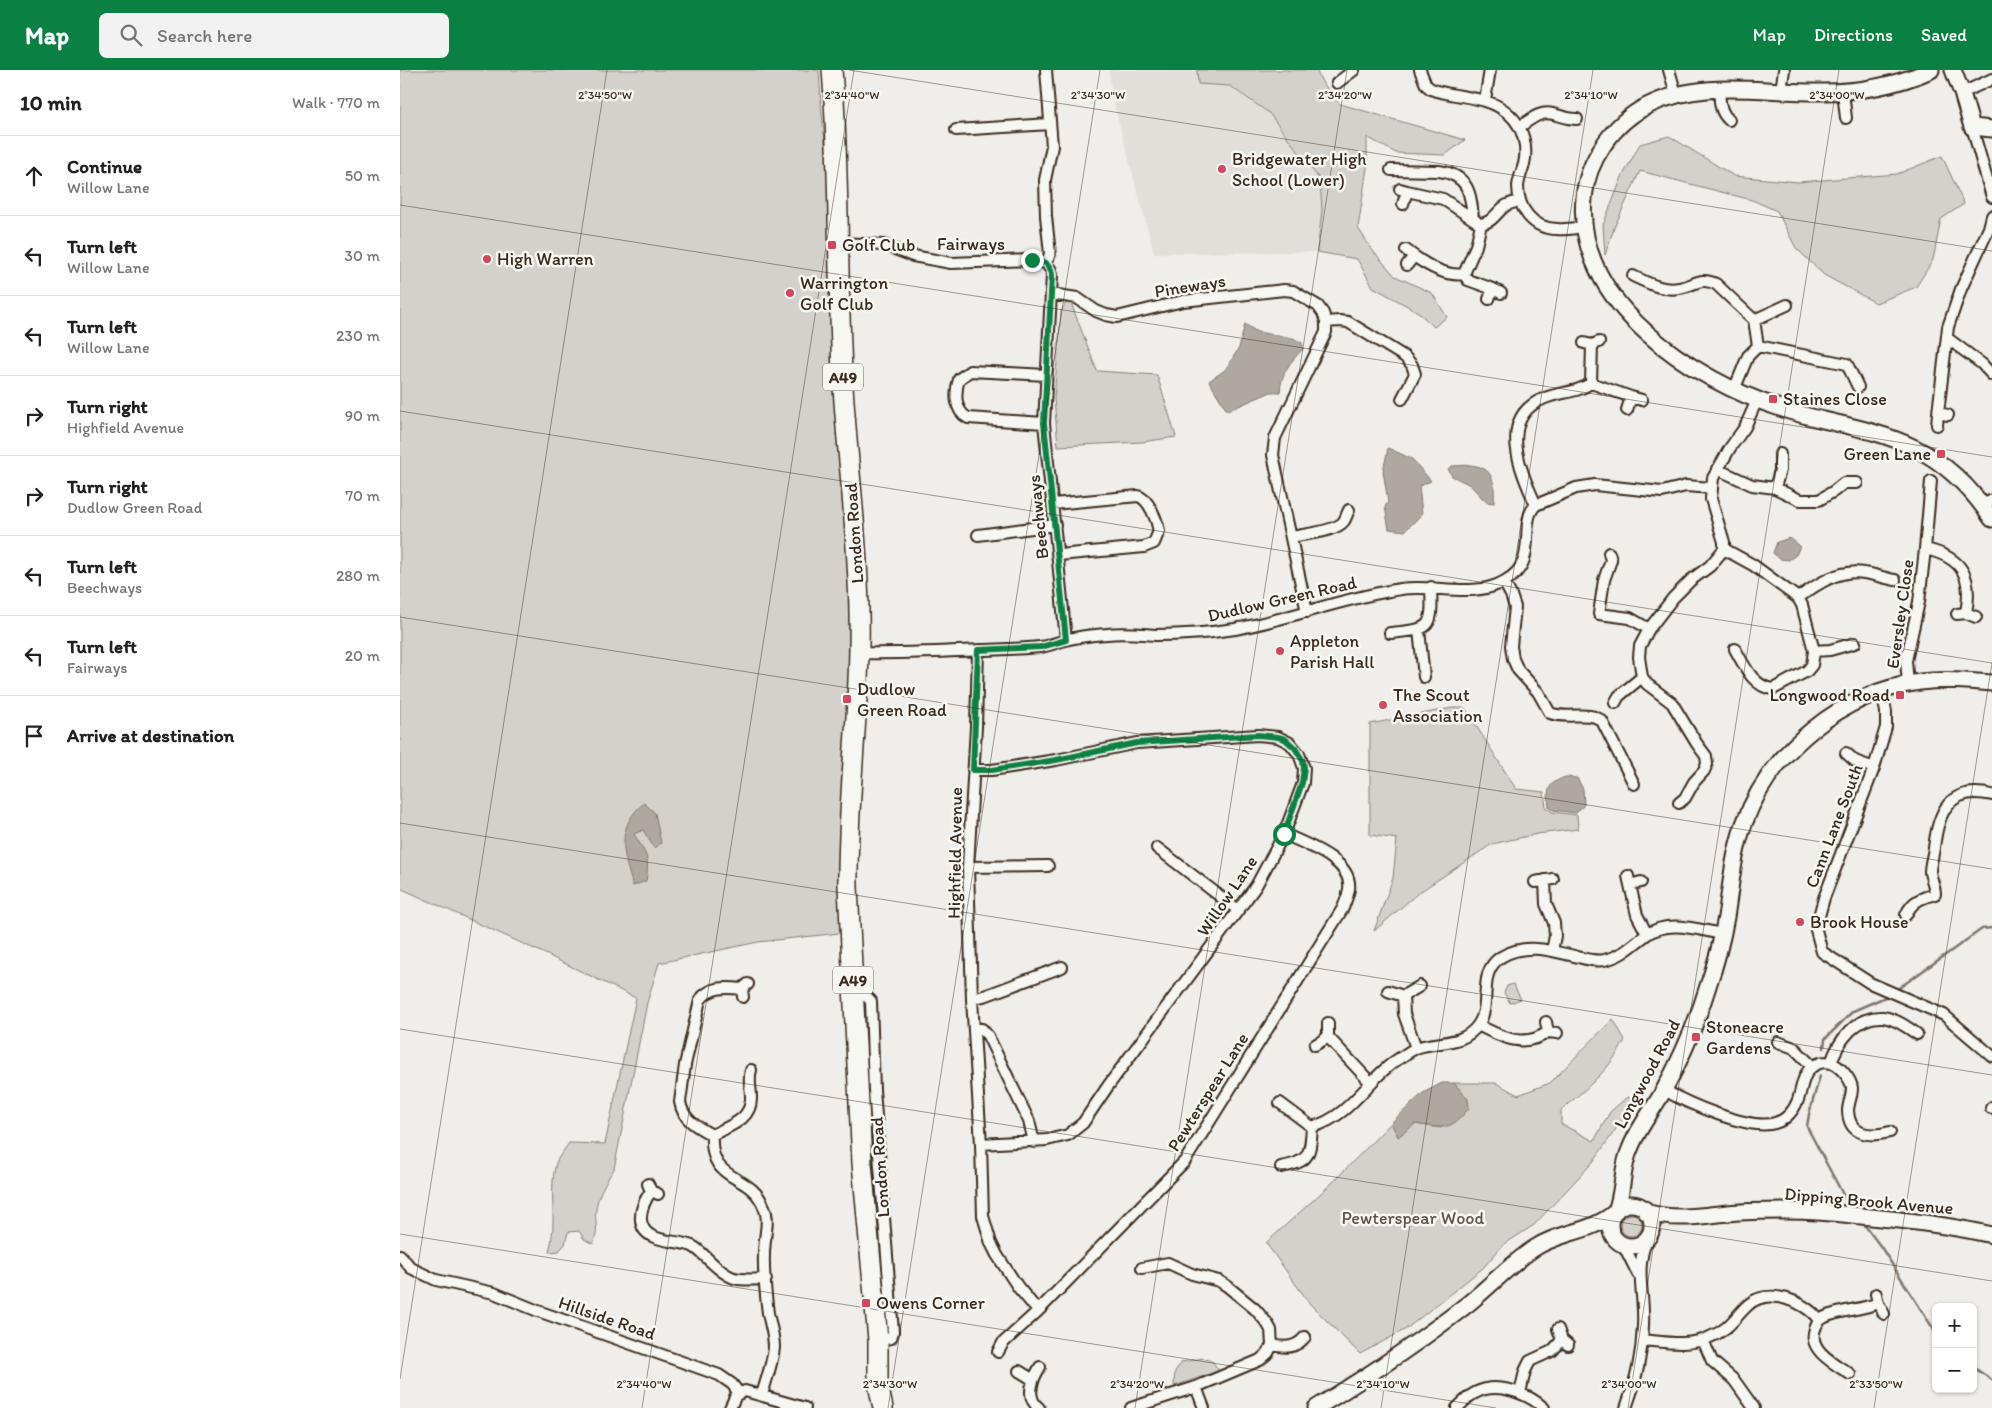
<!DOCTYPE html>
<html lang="en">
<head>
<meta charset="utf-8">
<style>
	:root { --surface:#fff; --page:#f2f2f2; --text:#202124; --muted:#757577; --line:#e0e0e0; --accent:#0b8043 }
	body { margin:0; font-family:Itim,sans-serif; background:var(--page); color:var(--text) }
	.controls { position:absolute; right:15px; bottom:15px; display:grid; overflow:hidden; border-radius:8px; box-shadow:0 1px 4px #0004 }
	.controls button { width:45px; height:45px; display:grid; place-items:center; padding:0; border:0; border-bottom:1px solid var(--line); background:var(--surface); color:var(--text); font:25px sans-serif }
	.stop { position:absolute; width:15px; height:15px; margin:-11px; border:4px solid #0b8043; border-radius:50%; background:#fff }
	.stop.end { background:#0b8043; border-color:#fff; box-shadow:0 1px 5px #0008 }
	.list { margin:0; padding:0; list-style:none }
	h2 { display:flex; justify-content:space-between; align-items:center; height:65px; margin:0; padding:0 20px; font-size:21px }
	h2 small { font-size:16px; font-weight:400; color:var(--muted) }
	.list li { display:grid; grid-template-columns:32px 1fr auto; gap:15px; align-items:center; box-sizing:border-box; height:80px; padding:0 20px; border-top:1px solid var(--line) }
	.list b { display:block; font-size:19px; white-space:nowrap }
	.list p { margin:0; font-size:16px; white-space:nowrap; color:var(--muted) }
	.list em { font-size:16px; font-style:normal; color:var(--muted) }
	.icon { flex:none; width:28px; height:28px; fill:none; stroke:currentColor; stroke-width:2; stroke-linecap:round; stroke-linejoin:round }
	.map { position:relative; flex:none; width:1592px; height:1338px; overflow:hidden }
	header { display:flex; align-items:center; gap:30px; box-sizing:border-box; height:70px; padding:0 25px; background:var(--accent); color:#fff }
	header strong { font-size:24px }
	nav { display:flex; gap:28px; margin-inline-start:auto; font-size:18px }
	.search { width:350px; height:45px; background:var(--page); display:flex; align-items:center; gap:12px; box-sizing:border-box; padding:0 18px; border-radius:8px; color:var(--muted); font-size:19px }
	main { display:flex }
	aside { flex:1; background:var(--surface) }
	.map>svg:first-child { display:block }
	.built { fill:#e2dfdb }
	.green { fill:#d4d1cc; stroke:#887e75 }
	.water { fill:#afa8a1; stroke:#81766d }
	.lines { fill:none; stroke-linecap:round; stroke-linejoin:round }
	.stream { stroke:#81766d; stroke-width:2.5 }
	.street-casing { stroke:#3b2a1e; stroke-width:14 }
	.secondary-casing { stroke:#3b2a1e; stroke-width:19 }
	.highway-casing { stroke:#3b2a1e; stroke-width:22 }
	.street { stroke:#f6f6f2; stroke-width:10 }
	.secondary { stroke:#f6f6f2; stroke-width:15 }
	.highway { stroke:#f6f6f2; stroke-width:19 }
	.route { stroke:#0b8043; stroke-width:6 }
	.ticks { fill:none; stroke:#3b2a1e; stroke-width:1; stroke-opacity:0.45 }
	.poi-dot { fill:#d1495b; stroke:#f6f6f2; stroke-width:2 }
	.labels { text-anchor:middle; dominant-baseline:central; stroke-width:5; stroke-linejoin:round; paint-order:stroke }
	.shield { fill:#f6f6f2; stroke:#73675e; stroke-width:1 }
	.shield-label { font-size:16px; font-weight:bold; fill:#3b2a1e }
	.poi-label { font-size:18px; fill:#3b2a1e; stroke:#f6f6f2; text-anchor:start }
	.street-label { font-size:18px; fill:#3b2a1e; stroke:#f6f6f2 }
	.park-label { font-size:18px; fill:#61544a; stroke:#f6f6f2 }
	.ticks-label { font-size:12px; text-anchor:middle; fill:#3b2a1e; stroke:#f6f6f2; stroke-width:5; stroke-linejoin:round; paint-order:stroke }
</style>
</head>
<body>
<header>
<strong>Map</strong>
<div class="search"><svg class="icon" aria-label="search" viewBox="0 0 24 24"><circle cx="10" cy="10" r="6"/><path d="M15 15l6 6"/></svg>Search here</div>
<nav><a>Map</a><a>Directions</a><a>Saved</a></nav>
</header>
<main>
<aside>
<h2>10 min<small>Walk · 770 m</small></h2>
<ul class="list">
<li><svg class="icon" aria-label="ahead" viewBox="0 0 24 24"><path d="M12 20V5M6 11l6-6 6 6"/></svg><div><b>Continue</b><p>Willow Lane</p></div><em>50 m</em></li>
<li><svg class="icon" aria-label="left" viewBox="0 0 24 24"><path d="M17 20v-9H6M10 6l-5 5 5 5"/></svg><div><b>Turn left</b><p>Willow Lane</p></div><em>30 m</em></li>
<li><svg class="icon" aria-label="left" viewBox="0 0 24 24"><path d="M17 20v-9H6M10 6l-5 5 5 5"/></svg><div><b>Turn left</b><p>Willow Lane</p></div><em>230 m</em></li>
<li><svg class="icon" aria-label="right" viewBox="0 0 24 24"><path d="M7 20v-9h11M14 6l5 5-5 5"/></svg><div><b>Turn right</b><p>Highfield Avenue</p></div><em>90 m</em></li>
<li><svg class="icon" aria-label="right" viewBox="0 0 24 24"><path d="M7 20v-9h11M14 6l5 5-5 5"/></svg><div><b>Turn right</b><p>Dudlow Green Road</p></div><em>70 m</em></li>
<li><svg class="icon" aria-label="left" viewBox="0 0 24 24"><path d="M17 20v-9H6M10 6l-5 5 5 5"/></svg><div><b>Turn left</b><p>Beechways</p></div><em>280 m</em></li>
<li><svg class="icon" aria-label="left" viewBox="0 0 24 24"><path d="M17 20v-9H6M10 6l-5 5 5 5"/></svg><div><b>Turn left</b><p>Fairways</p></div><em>20 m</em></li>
<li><svg class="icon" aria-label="arrive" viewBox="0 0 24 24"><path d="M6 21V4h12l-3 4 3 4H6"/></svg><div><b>Arrive at destination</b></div></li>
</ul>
</aside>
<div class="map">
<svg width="1592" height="1338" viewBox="0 0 1592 1338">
	<rect width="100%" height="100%" fill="#efeeea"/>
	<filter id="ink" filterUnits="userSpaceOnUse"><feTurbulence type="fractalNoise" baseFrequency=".02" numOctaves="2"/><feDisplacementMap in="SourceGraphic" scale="10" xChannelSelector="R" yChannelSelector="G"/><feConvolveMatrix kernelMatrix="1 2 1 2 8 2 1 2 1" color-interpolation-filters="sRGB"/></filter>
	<g filter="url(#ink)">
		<path class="built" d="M709,0H797L799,14L830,16L869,43L920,110L922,140L917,182L754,183L712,27Z"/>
		<path class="green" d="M0,0H419L421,34L439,206L454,441L449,768L440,863L358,872L259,893L247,933L214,1099C206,1111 198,1124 196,1139C194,1154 200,1157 193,1174L184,1169L179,1161L168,1162L165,1174L159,1181L149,1182C158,1151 148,1120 156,1093C159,1086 165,1079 169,1073L205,1074L236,928L139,881L0,818Z
			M797,0H916L922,12L940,34L1065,70L1045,85L996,83L967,67V98L958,158L973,181L995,206L1032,223L1047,247L1034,257L1018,242L973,217L957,189L917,182L922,140L920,110L869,43L830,16L798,14Z
			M1269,66L1334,106L1398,112L1497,104L1542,86L1564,134L1541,149L1533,190L1516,217L1476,233L1424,205L1396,178L1377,141L1352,130L1240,101L1214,158L1205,185L1203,155L1222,107L1240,74Z
			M666,233H671L697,301L757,305L776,367L742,372L658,376L654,328L661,241Z
			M1052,638H1065L1116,719L1144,722L1146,738L1152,742L1177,745L1178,759L1137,764L1092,774L1018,823L974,861L993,808L997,769L970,765V654Z
			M1113,914L1121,929L1110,933L1104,923L1107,916Z
			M1213,949L1225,970C1210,1000 1186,1019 1161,1040V1054L1194,1071L1210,1042L1227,1027L1236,1030L1193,1092L1134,1155L1103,1175L1083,1198L1006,1259L960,1284L910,1234L866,1173L932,1113L991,1053L998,1066L1015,1054L1041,1058L1068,1029L1054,1013H1096L1118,1025L1150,1013Z
			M1220 1155a11 11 0 1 1 22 0a11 11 0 1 1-22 0Z
			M803,1288L813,1292L819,1301L774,1316L775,1301L782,1292Z"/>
		<path class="water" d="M845,254L857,262L893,268L902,273L903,279C890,292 881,303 880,322H871L827,341L809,311L825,300L839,278Z
			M988,378L1012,389L1031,411L1019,416L1022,444L1005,461L989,459L985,437L988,432L983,401Z
			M1070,395C1094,397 1095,412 1094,433L1086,432L1070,415L1052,406L1048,399L1052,396Z
			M1390,468L1400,476L1396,485L1389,490L1380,489L1373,483L1377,472Z
			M1165,707L1177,708L1183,719L1184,735L1176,743L1153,740L1149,737C1147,719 1147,714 1165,707Z
			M244,733L255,743L261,773L254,778L243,760L234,764C246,784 250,786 246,811L233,816C223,784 215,757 244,733Z
			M1042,1013H1054L1068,1029L1069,1038C1050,1062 1043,1058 1015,1054L998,1067L991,1053L1023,1023Z"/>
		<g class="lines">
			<path class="stream" d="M1496,920L1582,859L1592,858
				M1424,978L1425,969L1453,941L1490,925
				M1420,1006L1409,1044L1407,1057L1447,1132
				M1463,1153L1481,1177L1536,1263
				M1573,1297L1592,1310"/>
			<g class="street-casing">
				<path id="street" d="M646,0L652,76L645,110L646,146L650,184L646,193L651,200L652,205L644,353L666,570
					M1020,0L1026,15L1031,19C1057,29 1088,24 1110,45C1123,57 1128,77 1124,94C1122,101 1119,108 1118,116C1118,139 1133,159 1157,159C1165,160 1175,158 1183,157
					M1269,0L1276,24
					M937,13L954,0
					M1319,18C1320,31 1319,41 1329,50
					M1381,21L1384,0
					M1443,22L1446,48
					M1562,23L1592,9
					M1085,30L1090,0
					M1119,57C1129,51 1140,40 1153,44C1161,46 1167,49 1177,49
					M1572,57L1592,127
					M556,60L650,54
					M991,100L1039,101C1069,105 1071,124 1073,149
					M1000,119L1007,121L1003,134
					M1007,121L1043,129L1076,151
					M439,173L484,175L513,186L551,193L632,190L646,193
					M1006,180L1014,186L1007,195
					M1014,186C1028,196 1047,207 1064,204L1068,210L1093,219
					M1064,204L1076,176L1081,154C1093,152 1095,144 1104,137C1108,133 1114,133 1119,131
					M1233,206C1248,213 1262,221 1279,218C1295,216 1299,206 1316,214L1354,250L1358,276
					M651,224L677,228L696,241L706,245L717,247L783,231L884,220L893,221L918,236L923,243L926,252V262L875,368L873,385L907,542
					M1089,229L1093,219L1101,223
					M1354,250L1387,235
					M926,252L940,251L948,252L1005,287L1012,295L1015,304L1002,329
					M1547,268L1582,294L1592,305
					M1184,273L1192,275L1199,272
					M1191,313L1192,275
					M1334,320L1348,286L1358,276L1447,294L1458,317
					M1227,340L1231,327L1242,330
					M1538,343L1548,257L1561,219L1589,158L1592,146
					M644,353L568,348C554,341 555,322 559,309L570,301L646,305
					M1537,355L1538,343L1548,345
					M1317,399L1352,415L1375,418L1400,430H1419L1434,421L1444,413H1457
					M1375,418L1380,400V384
					M653,434L738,426C749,429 757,450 759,461L754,473L744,477L659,485
					M1136,435C1121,402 1096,347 1145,328C1162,321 1175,324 1191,313L1231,327
					M1583,435L1592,430
					M578,465L655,455
					M891,467C904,464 936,462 944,451C946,448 947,444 949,440
					M1525,479L1531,411
					M1209,483L1211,490L1204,510L1199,544L1230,548L1249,559
					M1104,512L1111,525L1115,537L1111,576L1113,589L1118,600L1138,622L1150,643C1167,650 1190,640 1202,651L1234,714
					M1398,528C1417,514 1439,499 1464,503C1474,504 1484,508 1495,510
					M1557,544L1566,543L1576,547
					M1019,560L1024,607
					M990,563C1031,559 1033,560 1031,517
					M1335,579C1344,595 1353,617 1373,619L1407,601L1412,595L1414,581L1402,535L1398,528L1353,495L1324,479V472L1311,429L1313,408L1330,378L1345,357L1357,330
					M578,580L576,657L568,797L572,929L581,1074L583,1146L591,1173L597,1185L618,1217L638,1241
					M1414,581L1430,580L1455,573
					M459,583C501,584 542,582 584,580C603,579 622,579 640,577C649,576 657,572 666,570C679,566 693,565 707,564C723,562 740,564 756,565C783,565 809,563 835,559C891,549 945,527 1001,519C1036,514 1074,529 1105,511C1141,492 1117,452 1136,435L1176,418L1195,415L1262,422L1286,416L1312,418
					M1508,614L1506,591L1519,532L1525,479C1562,487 1573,506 1566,543
					M1482,621L1486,642V657L1474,698L1424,828L1418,850L1416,860L1422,882L1470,913L1544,945L1592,986
					M1215,633L1219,626L1242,607
					M1446,683L1455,691L1474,698
					M573,700H592L656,690L737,673L858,665L878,667L890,673L899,684L904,698L903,713L884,764L856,816L708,1016L683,1053L668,1065L647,1070L581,1074
					M1279,733L1285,728L1294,712L1304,701L1307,694L1306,686L1297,674L1272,633L1247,614L1242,607L1239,587L1240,576L1249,559L1273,528L1291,510L1310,496L1324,479
					M757,778L838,840
					M568,797L648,796
					M1228,806L1230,815L1241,812
					M1145,810L1146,834L1154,853L1155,866L1152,881
					M1135,812L1153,809
					M1230,815L1237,845L1247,864
					M1506,845C1512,831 1521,828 1535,824C1535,816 1531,809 1530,802C1530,794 1533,786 1534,778C1538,742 1549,715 1592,725
					M342,919C327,917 310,916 300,930L285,995L280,1032C283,1050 297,1057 312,1065C309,1115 350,1101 364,1137C369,1148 366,1159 365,1170C362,1193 365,1220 368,1243C370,1254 374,1265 374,1277C373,1292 366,1310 362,1325
					M988,921L1003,926L1020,916
					M454,925L466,926L471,931L474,1020L493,1262L491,1268L478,1270
					M1003,926L1004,944L1016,978
					M343,927L342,919L348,914
					M572,929L587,925L662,897
					M1146,952L1148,962L1157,963
					M1078,955C1101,967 1124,979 1148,962
					M574,957L582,959L588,966L629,1051L634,1072
					M928,967L971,1013
					M1378,972L1394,978L1412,996
					M915,975L928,967V953
					M1431,993C1438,971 1457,945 1483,947C1496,949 1507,957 1517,964
					M1264,1020C1287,1033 1349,1061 1375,1053C1386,1050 1394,1040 1398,1030C1403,1016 1402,998 1420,993C1422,992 1428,992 1431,993C1440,996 1451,1009 1452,1018C1452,1026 1448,1034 1448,1041C1449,1066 1470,1067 1490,1062
					M880,1033L912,1057
					M1591,1038L1592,1037
					M312,1065C329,1056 352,1050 351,1027C351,1018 348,1009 351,1000
					M881,1097C910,1092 910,1085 912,1057C953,1046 968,1006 1003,986C1007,983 1012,980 1016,978C1038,970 1062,977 1078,955C1093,934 1076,903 1101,887C1126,872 1153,881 1178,887C1187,889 1196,892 1204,890C1223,886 1231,876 1246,865C1269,849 1298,860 1323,864
					M248,1114L251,1121L258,1124
					M251,1121C245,1130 240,1139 241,1150C243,1174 276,1169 292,1176C299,1179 304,1186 310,1191C332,1212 336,1210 366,1209
					M1218,1172L1227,1182L1238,1204
					M0,1185L11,1198L36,1210L94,1223L138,1241L319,1305L332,1314L339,1323
					M742,1198L768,1193L792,1204L819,1211L827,1216L855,1239L867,1253L871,1260L872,1275L868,1283L860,1290L796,1317L804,1338
					M1476,1224L1478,1233L1484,1244
					M1158,1259L1162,1270L1168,1275
					M1242,1270C1265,1272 1289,1277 1310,1267C1330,1259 1334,1248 1348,1235C1368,1217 1405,1231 1419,1250
					M1303,1270L1312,1291L1334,1310L1354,1338
					M872,1275C886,1278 896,1278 905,1267
					M598,1282L603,1273L638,1241L785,1091L943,838C945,832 948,826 949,819C953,790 905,774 884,764
					M619,1301L632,1309
					M1450,1304C1435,1294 1407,1280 1415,1259C1417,1253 1419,1250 1425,1247C1441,1240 1461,1240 1478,1233
					M1120,1323L1125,1301L1130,1291L1152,1281L1162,1270
					M330,1338L336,1325L345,1321L405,1338
					M639,1338C625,1327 632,1310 640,1297
					M731,1338L796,1317
					M1057,1338C1063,1333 1068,1326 1075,1323C1097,1311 1127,1323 1144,1338
					M1226,1338C1236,1312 1242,1284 1243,1256C1245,1224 1234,1200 1247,1169"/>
			</g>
			<g class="secondary-casing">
				<path id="secondary" d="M1531,0C1497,15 1460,22 1423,22C1363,23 1302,8 1247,36C1213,53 1187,91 1184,128C1174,233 1293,310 1380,338C1424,353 1473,357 1515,378C1547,394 1572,419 1592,449
					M1553,0L1562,23L1572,57L1592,59
					M1210 1155a21 21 0 1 1 42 0a21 21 0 1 1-42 0Z
					M1216,1141C1224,1121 1221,1098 1230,1079C1238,1058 1253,1040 1264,1020C1282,987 1297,952 1308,916C1316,893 1322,870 1326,847C1331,816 1333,784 1344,754C1370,681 1443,622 1520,612C1544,609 1568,611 1592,613
					M1246,1142C1274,1151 1300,1146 1328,1143C1347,1141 1366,1141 1385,1141C1410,1141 1436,1143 1461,1146C1505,1150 1549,1155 1592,1165
					M916,1338C968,1306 1021,1271 1069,1233C1091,1215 1111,1194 1133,1179C1158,1162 1189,1163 1213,1144"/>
			</g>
			<g class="highway-casing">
				<path id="highway" d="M432,0C440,100 437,200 442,300C446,380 458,461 459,542C461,633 447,725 448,817L462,1093L478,1270V1314L483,1338"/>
			</g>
			<use href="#street" class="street"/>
			<use href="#secondary" class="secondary"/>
			<use href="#highway" class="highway"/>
		</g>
	</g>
	<g class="lines" filter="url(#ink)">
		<path class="route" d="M632,190L646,193L651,200L652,205L644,353L666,570L641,577L578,580L573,700H592L656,690L737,673L858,665L878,667L885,669L895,678L903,691L904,698L902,713L884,764"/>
	</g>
	<path class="ticks" d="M449,0L1592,181M0,135L1592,387M0,341L1592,593M0,547L1592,799M0,753L1592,1005M0,959L1592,1211M0,1164L1096,1338M0,1309L207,0M242,1338L454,0M488,1338L700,0M735,1338L947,0M981,1338L1193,0M1228,1338L1439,0M1474,1338L1592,593"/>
	<g class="poi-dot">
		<circle cx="822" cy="99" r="5"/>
		<rect x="427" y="170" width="10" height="10" rx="2.5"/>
		<circle cx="87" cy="189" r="5"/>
		<circle cx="390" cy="223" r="5"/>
		<rect x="1368" y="324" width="10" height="10" rx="2.5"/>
		<rect x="1536" y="379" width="10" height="10" rx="2.5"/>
		<circle cx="880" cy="581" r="5"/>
		<rect x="1495" y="620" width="10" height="10" rx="2.5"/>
		<rect x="442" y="624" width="10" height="10" rx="2.5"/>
		<circle cx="983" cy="635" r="5"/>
		<circle cx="1400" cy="852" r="5"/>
		<rect x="1291" y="962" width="10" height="10" rx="2.5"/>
		<rect x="461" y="1228" width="10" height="10" rx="2.5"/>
	</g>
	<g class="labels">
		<g class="shield">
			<rect x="423" y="293.5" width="40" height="27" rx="4"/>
			<rect x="433" y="896.5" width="40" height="27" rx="4"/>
		</g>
		<g class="shield-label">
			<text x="443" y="307">A49</text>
			<text x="453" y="910">A49</text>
		</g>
		<g class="poi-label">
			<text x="832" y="89">Bridgewater High<tspan x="832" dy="21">School (Lower)</tspan></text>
			<text x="442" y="175">Golf Club</text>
			<text x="97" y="189">High Warren</text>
			<text x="400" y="213">Warrington<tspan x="400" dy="21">Golf Club</tspan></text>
			<text x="1383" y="329">Staines Close</text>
			<text x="1531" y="384" text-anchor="end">Green Lane</text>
			<text x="890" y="571">Appleton<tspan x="890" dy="21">Parish Hall</tspan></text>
			<text x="457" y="619">Dudlow<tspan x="457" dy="21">Green Road</tspan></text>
			<text x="993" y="625">The Scout<tspan x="993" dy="21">Association</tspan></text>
			<text x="1490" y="625" text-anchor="end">Longwood Road</text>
			<text x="1410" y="852">Brook House</text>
			<text x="1306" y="957">Stoneacre<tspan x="1306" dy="21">Gardens</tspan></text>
			<text x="476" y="1233">Owens Corner</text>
		</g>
		<g class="street-label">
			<text x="571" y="174">Fairways</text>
			<text transform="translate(790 216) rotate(-9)">Pineways</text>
			<text transform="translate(638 447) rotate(-96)">Beechways</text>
			<text transform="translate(454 463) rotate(-94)">London Road</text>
			<text transform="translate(882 529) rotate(-13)">Dudlow Green Road</text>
			<text transform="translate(1500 544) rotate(-82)">Eversley Close</text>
			<text transform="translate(1434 756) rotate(-69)">Cann Lane South</text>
			<text transform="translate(555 783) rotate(-89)">Highfield Avenue</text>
			<text transform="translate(827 826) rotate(-56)">Willow Lane</text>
			<text transform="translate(1247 1004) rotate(-62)">Longwood Road</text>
			<text transform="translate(808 1022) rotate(-58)">Pewterspear Lane</text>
			<text transform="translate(480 1097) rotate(-94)">London Road</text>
			<text transform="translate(1469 1131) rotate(5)">Dipping Brook Avenue</text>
			<text transform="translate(207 1248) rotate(19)">Hillside Road</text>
		</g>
		<g class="park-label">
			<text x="1013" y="1148">Pewterspear Wood</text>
		</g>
	</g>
	<g class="ticks-label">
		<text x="452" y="29">2°34'40"W</text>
		<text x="1191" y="29">2°34'10"W</text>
		<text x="1437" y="29">2°34'00"W</text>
		<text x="205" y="29">2°34'50"W</text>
		<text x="698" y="29">2°34'30"W</text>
		<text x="945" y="29">2°34'20"W</text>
		<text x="244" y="1318">2°34'40"W</text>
		<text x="490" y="1318">2°34'30"W</text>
		<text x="737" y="1318">2°34'20"W</text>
		<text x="983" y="1318">2°34'10"W</text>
		<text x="1229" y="1318">2°34'00"W</text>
		<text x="1476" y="1318">2°33'50"W</text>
	</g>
</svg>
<div class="controls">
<button>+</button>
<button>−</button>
</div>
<div class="stop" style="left:884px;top:764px"></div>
<div class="stop end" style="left:632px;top:190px"></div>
</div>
</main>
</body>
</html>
